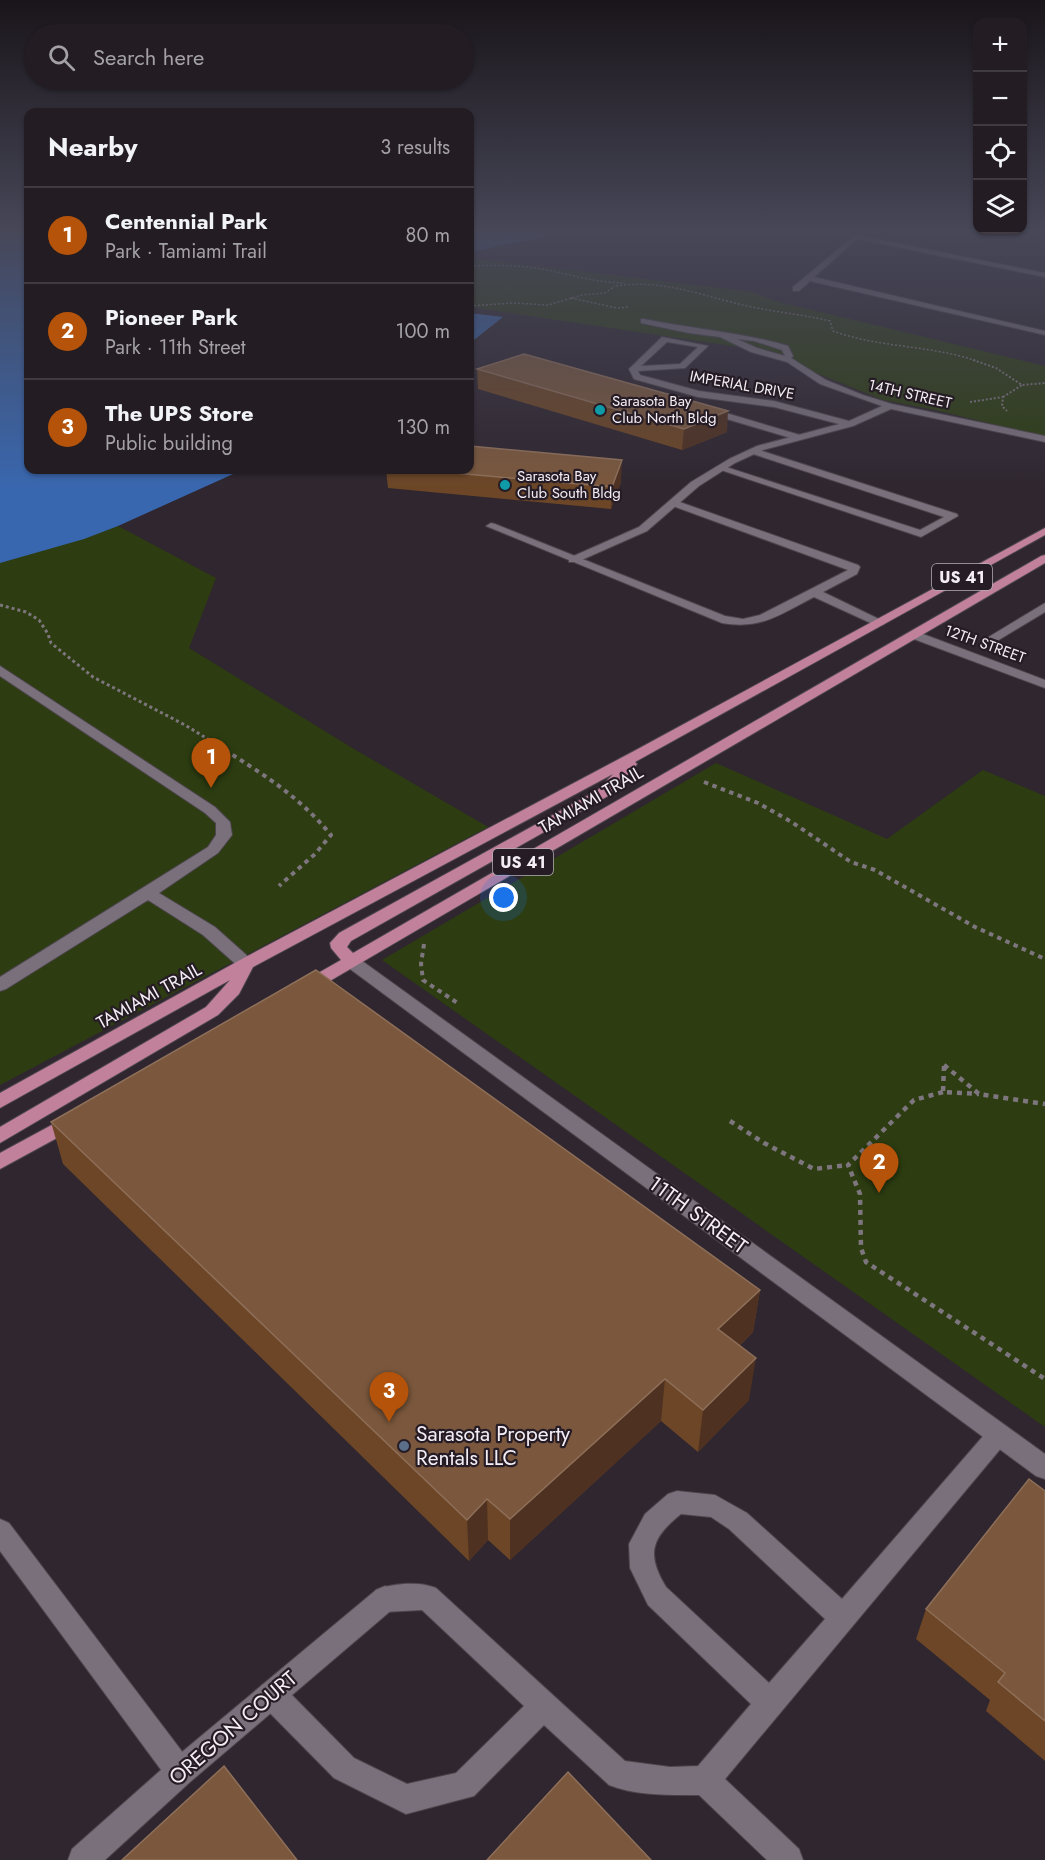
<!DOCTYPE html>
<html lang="en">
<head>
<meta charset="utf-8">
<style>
	:root { --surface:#231c23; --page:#2b252b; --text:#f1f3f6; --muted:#a3a1a6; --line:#403a41; --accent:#b45309 }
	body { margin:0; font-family:Jost,sans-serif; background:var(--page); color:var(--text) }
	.controls { position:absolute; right:18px; top:18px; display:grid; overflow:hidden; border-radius:12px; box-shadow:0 2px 4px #0004 }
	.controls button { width:54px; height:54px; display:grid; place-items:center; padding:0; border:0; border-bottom:2px solid var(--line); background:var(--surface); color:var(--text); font:30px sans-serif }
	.you { position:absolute; left:504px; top:898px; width:21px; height:21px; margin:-15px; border:4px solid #fff; border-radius:50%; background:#1a73e8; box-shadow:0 0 0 9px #1a73e833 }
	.badge { display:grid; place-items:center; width:39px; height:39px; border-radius:50%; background:var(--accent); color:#fff; font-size:20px; font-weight:700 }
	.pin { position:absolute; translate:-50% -50px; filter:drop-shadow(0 2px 3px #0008) }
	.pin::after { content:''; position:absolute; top:32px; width:21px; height:18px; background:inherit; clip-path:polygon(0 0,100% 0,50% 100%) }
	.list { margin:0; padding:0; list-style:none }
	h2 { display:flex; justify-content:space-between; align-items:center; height:78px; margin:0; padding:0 24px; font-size:26px }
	h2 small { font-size:20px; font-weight:400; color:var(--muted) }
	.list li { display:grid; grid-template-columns:39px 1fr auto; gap:18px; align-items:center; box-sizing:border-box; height:96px; padding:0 24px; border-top:2px solid var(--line) }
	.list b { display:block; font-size:22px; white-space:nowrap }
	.list p { margin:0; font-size:20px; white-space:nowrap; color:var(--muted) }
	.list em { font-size:20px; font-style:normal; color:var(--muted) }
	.icon { flex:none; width:33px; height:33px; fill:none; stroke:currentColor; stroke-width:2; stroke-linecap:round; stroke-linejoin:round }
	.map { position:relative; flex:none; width:1045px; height:1860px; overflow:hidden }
	.search { position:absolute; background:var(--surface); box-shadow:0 2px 4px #0004; left:24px; top:24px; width:450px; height:66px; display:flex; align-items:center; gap:15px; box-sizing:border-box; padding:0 21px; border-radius:33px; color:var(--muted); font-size:22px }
	.panel { position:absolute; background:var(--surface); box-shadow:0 2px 4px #0004; left:24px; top:108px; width:450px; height:366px; border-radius:12px }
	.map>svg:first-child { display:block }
	.green { fill:#2d3d11 }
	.water { fill:#3967af }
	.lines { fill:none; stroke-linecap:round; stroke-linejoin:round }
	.service-casing { stroke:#4c454c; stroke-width:2 }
	.minor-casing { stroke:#4c454c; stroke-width:2 }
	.primary-casing { stroke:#4c454c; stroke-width:2 }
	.path-far4 { stroke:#7e767e; stroke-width:1.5; stroke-dasharray:2 2; stroke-linecap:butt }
	.path-far3 { stroke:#7e767e; stroke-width:2; stroke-dasharray:2 2; stroke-linecap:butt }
	.path-far2 { stroke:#7e767e; stroke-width:3; stroke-dasharray:3 3; stroke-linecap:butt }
	.path-far1 { stroke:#7e767e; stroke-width:4; stroke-dasharray:4.5 4.5; stroke-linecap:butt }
	.path { stroke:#7e767e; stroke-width:4.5; stroke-dasharray:5 5; stroke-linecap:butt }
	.service { fill:#7a707b; fill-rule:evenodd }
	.minor { fill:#7a707b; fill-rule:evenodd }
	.primary { fill:#c2819b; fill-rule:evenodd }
	.wall { fill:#6c4626 }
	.shaded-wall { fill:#4e3121 }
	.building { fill:#7b583d; stroke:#8e6f59; stroke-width:1.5 }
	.culture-dot { fill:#0f9aa8; stroke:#251c25; stroke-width:2 }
	.service-dot { fill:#5c6f8a; stroke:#251c25; stroke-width:2 }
	.labels { text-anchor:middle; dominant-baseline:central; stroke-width:4.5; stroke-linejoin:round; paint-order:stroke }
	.far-street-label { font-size:15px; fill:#f4eef4; stroke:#251c25 }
	.far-poi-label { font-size:15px; fill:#f4eef4; stroke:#251c25; text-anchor:start }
	.shield { fill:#251c25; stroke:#b6afb6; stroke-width:1.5 }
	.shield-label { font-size:16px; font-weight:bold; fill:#f4eef4 }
	.street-label { font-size:18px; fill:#f4eef4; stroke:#251c25 }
	.near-street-label { font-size:21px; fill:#f4eef4; stroke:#251c25 }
	.near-poi-label { font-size:21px; fill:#f4eef4; stroke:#251c25; text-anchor:start }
</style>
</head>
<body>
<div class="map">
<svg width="1045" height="1860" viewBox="0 0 1045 1860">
	<rect width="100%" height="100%" fill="#2f262f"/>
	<path class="green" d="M470,258L753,292L775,301L1045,366V437L935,410L883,400L759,350L470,307Z
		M118,526L216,578L189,648L354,749L488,827L0,1085V563Z
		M716,763L887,839L983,770L1045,796V1427L382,960Z"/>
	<path class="water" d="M0,231H28V470H242L118,526L84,539L0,563Z
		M470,231H548L543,237L470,252Z
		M470,313L503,317L470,343Z"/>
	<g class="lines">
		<g class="service-casing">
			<path id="service" d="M706,407L800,435L802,437L794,439L703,412L702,410Z
				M753,448L957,514L958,516L921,537L715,468L723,466L920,530L944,517L750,453L748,451Z
				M674,500L858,565L860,567L857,574L823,592L885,622L883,625H875L814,597C781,614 761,630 722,623L486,526L491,523L495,524L725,616L743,619L760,615L848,570L670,505V501Z
				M1045,603V612L997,641L993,642L987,638Z
				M0,666L215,807L230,822L232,835L218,853L159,893L215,927L252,960L254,964L252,968H240L203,935L148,900L6,989L0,991V977L208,847L216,835V823L205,813L0,676Z
				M999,1423L1007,1427L1011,1434L1007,1441L725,1779L799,1849L803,1860H767L699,1795C670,1795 636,1796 609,1785L544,1725L474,1796L406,1814L334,1778L262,1705L258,1695L262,1685L272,1681L282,1685L354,1758L407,1784L456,1773L524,1706L422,1610L385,1612L376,1608L372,1599L376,1590C392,1583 420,1581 436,1588L625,1761L670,1767L698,1766L751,1704L648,1605L630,1568L629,1544L645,1514L668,1494L677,1491L715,1495L747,1513L842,1599L991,1427ZM681,1514L711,1517L729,1529L825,1619L769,1683L666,1587C646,1554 651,1538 681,1514Z
				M0,1519L9,1523L190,1762L194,1772L190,1782L180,1786L170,1782L0,1551Z"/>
		</g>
		<g class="minor-casing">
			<path id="minor" d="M860,231H866L861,236L1045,273V277L857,239L814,277L1045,331V335L810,281L799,291H793V287Z
				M644,319C692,329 741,332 788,346L793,356L791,358L826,380L863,395L892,404L1045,436V442L891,409L853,426L763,450L735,463L699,486L647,531L577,562H569V558L639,527L691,482L729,459L757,446L839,424L774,407L698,397L634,379L629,369L662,337L708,346L685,368L638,371L640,375L699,391L774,401L849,421L882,406L820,384L787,362L751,352L720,337L689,333L641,323V319ZM737,339L754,341L782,350L785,356L757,348ZM667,342L698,347L680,364L641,366Z
				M915,631L1045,680V688L911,638V632Z
				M352,957L358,958L1045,1454V1479L1036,1476L346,966L344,962L346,958Z
				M385,1586L394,1590L398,1599L394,1608L190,1782L105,1860H68L72,1849L170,1762L376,1590Z"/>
		</g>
		<g class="primary-casing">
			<path id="primary" d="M1045,528V535L635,762L637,764L635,767L608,796L351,941L347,947L353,953L1041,556L1045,555V563L311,992H299L296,988L299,984L341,960L331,948L330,943L339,933L598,790L613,774L253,967L239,994L218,1015L0,1143V1127L206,1007L230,980L0,1108V1093L240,960L636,750Z
				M72,1114L79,1116L82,1121L79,1126L0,1169V1153Z"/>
		</g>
		<path class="path-far4" d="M470,266C492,265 514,265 536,268C566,273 595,283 625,283
			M616,286C661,279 700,295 743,305C772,312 801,314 830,321L833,331C879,348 931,345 977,361
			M571,298L617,308L629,307
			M470,306L513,303L548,305L582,295L605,293L615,286"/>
		<path class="path-far3" d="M973,360L996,368L1022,385L1045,383
			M1003,397L1022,385
			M970,402L1003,397L1002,406L1007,411"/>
		<path class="path-far2" d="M0,605L26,612L39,620L48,634L51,643L93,677L185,725L219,746"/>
		<path class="path-far1" d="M217,745C261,773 297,794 331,835L315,854L279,886
			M704,782L758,803L790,821L851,862L875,870L975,927L1045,959
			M424,944L421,964L423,980L459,1004"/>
		<path class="path" d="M944,1065L979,1094L1045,1104
			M944,1066L943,1092L979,1094
			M943,1092L914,1100L848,1165L860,1194L861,1248L866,1262L1045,1379
			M730,1121L764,1143L814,1169L848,1165"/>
		<use href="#service" class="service"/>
		<use href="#minor" class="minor"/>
		<use href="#primary" class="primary"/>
	</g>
	<path class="wall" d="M477,369L727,432L682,450L478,389Z
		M386,470H470L621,482L611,509L388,488Z
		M51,1122L760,1290L753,1332L739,1346L749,1400L698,1452L661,1421L510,1560L488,1540L469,1561L63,1164Z
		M1045,1491V1761L986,1711L990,1700L916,1639L926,1609Z"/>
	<path class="shaded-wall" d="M728,411L727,432L682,450L684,429Z
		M622,460L621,482L611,509L612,487Z
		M760,1290L753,1332L712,1371L718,1329Z
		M756,1358L749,1400L698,1452L703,1410Z
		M665,1379L661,1421L510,1560V1519Z
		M487,1499L488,1540L469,1561L467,1520Z"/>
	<path class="building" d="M524,354L728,411L684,429L477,369Z
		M470,446L622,460L612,487L421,470H470Z
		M316,970L760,1290L718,1329L756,1358L703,1410L665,1379L510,1519L487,1499L467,1520L51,1122Z
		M1029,1479L1045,1491V1721L998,1682L1005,1673L926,1609Z
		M224,1766L297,1860H122Z
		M568,1772L651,1860H487Z"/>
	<linearGradient id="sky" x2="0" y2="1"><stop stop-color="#1a151a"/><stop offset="0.47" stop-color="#474758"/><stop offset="1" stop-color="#474758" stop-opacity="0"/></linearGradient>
	<rect width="1045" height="491" fill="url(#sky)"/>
	<g class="culture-dot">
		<circle cx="600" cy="410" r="6"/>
		<circle cx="505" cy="485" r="6"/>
	</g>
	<circle class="service-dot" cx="404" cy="1446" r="6"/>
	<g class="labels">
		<g class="far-street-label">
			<text transform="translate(742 385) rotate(10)">IMPERIAL DRIVE</text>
			<text transform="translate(910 394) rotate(13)">14TH STREET</text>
			<text transform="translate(985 644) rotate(20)">12TH STREET</text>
		</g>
		<g class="far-poi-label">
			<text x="612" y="401">Sarasota Bay<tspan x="612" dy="17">Club North Bldg</tspan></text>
			<text x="517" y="476">Sarasota Bay<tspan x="517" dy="17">Club South Bldg</tspan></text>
		</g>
		<g class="shield">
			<rect x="932" y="564" width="60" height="26" rx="4.5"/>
			<rect x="493" y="849" width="60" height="26" rx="4.5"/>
		</g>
		<g class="shield-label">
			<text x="962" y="577">US 41</text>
			<text x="523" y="862">US 41</text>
		</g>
		<g class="street-label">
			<text transform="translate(591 800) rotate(-30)">TAMIAMI TRAIL</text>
			<text transform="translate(149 996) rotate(-29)">TAMIAMI TRAIL</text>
		</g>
		<g class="near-street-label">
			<text transform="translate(698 1215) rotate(36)">11TH STREET</text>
			<text transform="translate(233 1728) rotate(-41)">OREGON COURT</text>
		</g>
		<g class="near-poi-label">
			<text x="416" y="1434">Sarasota Property<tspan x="416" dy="24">Rentals LLC</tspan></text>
		</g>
	</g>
</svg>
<div class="controls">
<button>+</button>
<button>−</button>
<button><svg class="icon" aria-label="locate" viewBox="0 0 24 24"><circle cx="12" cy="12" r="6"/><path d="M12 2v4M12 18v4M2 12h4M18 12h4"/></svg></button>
<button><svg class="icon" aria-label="layers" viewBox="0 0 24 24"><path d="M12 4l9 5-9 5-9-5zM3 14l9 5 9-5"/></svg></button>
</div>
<div class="you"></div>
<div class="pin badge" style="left:211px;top:788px">1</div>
<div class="pin badge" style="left:879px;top:1193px">2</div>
<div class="pin badge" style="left:389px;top:1422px">3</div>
<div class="search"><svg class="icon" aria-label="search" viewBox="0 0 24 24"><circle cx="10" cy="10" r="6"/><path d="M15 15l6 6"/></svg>Search here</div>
<section class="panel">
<h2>Nearby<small>3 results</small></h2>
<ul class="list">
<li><span class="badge">1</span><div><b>Centennial Park</b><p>Park · Tamiami Trail</p></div><em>80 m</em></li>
<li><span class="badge">2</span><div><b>Pioneer Park</b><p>Park · 11th Street</p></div><em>100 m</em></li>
<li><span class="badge">3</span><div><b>The UPS Store</b><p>Public building</p></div><em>130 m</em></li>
</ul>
</section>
</div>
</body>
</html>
